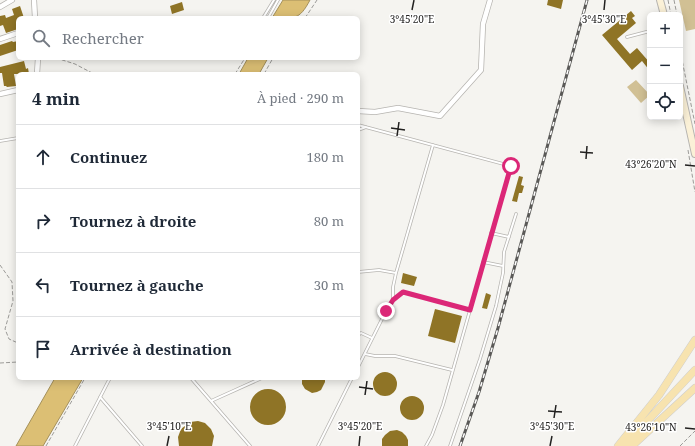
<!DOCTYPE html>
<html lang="fr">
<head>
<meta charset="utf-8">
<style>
	:root { --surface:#fff; --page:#f6f6f7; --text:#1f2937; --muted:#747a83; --line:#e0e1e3 }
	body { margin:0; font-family:"Noto Serif",serif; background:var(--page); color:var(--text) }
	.controls { position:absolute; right:12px; top:12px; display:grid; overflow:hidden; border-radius:6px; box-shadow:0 2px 10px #0003 }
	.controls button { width:36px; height:36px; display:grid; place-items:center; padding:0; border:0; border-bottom:1px solid var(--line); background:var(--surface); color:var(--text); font:20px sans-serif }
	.stop { position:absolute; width:12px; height:12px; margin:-9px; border:3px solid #db2777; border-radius:50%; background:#fff }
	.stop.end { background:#db2777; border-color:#fff; box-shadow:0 1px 4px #0008 }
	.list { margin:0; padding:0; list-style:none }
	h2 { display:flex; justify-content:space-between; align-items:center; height:52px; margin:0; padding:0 16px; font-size:17px }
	h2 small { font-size:13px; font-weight:400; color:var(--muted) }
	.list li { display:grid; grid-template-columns:26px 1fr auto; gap:12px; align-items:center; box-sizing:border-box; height:64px; padding:0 16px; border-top:1px solid var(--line) }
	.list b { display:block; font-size:15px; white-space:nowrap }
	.list em { font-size:13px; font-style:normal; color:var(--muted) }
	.icon { flex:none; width:22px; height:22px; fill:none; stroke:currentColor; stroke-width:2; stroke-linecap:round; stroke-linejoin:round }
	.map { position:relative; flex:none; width:695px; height:446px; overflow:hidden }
	.search { position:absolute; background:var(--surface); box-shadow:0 2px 10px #0003; left:16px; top:16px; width:344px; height:44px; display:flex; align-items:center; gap:10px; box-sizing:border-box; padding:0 14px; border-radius:6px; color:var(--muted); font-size:15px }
	.panel { position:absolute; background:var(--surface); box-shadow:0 2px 10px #0003; left:16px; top:72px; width:344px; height:308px; border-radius:6px }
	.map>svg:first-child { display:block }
	.garden { fill:#d1c094 }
	.water { fill:#dcbf74; stroke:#a4905b }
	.building { fill:#8f7426 }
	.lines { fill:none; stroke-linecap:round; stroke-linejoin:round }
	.lane-casing { stroke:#b6b4b0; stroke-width:3.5 }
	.street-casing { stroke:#b6b4b0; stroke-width:6 }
	.secondary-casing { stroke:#b6b4b0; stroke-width:8 }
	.primary-casing { stroke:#cecece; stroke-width:8 }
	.path { stroke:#9c9b98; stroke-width:1; stroke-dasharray:4 2; stroke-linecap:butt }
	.lane { stroke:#fff; stroke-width:2 }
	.street { stroke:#fff; stroke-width:4.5 }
	.secondary { stroke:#fbf1d7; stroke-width:6 }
	.primary { stroke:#f7e3af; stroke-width:7 }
	.rail-casing { stroke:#5a5957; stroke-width:3 }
	.rail { stroke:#fff; stroke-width:1.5; stroke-dasharray:4.5; stroke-linecap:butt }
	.route { stroke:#db2777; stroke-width:5 }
	.ticks { fill:none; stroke:#222120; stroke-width:1.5 }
	.ticks-label { font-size:10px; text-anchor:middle; fill:#222120; stroke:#fff; stroke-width:3; stroke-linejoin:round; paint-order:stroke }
</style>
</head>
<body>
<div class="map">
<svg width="695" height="446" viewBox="0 0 695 446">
	<rect width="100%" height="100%" fill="#f5f4f0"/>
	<path class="garden" d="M679,0H695V29L686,31Z
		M636,80L650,95L641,103L627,87Z"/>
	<path class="water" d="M283,0H310C299,21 294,18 272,18Z
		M248,58H268L259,74H239Z
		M55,378H83L43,446H16Z"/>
	<path class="building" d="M548,0H563L561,9L547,5Z
		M182,2L184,10L172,14L170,6Z
		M20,6L24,18H18V29L6,33L3,25L0,26V16L5,15L6,18L14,15L12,9Z
		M631,11L635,16L632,18L636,23L617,39L630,54L637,48L650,63V71L642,61L632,70L602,35Z
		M12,41L13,42L18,41V50L0,56V45Z
		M24,61L26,69L28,68L29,74H14L16,86L7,87L6,86H4L2,73H0V67Z
		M519,176L523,177L521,185L524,186L522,193H519L517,202L512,201Z
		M403,273L417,277L414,286L401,283Z
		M486,293L491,295L487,309L482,308Z
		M435,309L462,316L455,343L428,336Z
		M373 384a12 12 0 1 1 24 0a12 12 0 1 1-24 0Z
		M302,378H325V382L321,390L317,392L312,393L305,389L302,384Z
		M250 407a18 18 0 1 1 36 0a18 18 0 1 1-36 0Z
		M400 408a12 12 0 1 1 24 0a12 12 0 1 1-24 0Z
		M198,421L205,423L211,429L214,436L212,446H179L178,437L181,429L190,422Z
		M397,430L402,432L406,436L408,440V446H382V439L385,435L390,431Z"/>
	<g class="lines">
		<g class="lane-casing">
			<path id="lane" d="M263,18L274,0
				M268,18L278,0
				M627,37L650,31
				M358,125L511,166L443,405L432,435L426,446
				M358,130L366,127
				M0,141L18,138
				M491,233L509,237
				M483,262L503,266
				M358,272L379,270L396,273L393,287V300
				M396,273L433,145
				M358,335L361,333L372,338
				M365,354L375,356H395L452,370
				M358,367L386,311L393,300L403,292L470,310
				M191,378L250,446
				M100,397L142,446
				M211,401L262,378
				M75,446L110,378
				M318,446L352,378
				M450,446L480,359L496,306L503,273L504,252L516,214"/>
		</g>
		<g class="street-casing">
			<path id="street" d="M34,0L35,18
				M0,7L12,0
				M0,39L18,33
				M37,74L38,58
				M0,94L18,90
				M358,111L375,112L398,108L440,116L481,70L483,24L490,0"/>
		</g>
		<g class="secondary-casing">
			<path id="secondary" d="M660,0L664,15
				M680,86L695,154"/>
		</g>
		<g class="primary-casing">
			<path id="primary" d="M618,446L659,395L695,340
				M624,446L695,370
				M632,446L695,388"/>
		</g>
		<path class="path" d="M668,0L671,15
			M674,0L677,15
			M305,18L317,0
			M680,50L695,124
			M56,58L75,64L94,74
			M96,74H107
			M235,74L245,58
			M264,74L273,58
			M688,150L695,192
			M0,265L12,282L13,301L5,329L9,339L18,343
			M0,363L18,362
			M46,446L85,378
			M680,446L695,431"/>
		<use href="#lane" class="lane"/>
		<use href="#street" class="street"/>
		<use href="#secondary" class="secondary"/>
		<use href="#primary" class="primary"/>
		<g class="rail-casing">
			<path id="rail" d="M460,446L479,392L498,328L587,0"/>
		</g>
		<use href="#rail" class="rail"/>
	</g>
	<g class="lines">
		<path class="route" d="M386,311L393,300L403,292L470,310L511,166"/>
	</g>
	<path class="ticks" d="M412,10L414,0M604,10L605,0M391,128L405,130M397,136L399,122M580,152L593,153M586,159L587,146M685,165L695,166M359,387L373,389M365,395L367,381M548,411L562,412M554,418L556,405M685,428L695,429M167,446L169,436M359,446L360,436M550,446L552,436"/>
	<g class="ticks-label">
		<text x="412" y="23">3°45'20"E</text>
		<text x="604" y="23">3°45'30"E</text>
		<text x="651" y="168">43°26'20"N</text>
		<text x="169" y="430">3°45'10"E</text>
		<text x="360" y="430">3°45'20"E</text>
		<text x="552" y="430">3°45'30"E</text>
		<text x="651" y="431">43°26'10"N</text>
	</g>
</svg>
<div class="controls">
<button>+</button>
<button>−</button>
<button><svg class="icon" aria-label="locate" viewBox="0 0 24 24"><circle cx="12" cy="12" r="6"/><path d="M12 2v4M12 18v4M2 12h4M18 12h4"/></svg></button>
</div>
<div class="stop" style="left:511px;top:166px"></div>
<div class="stop end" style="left:386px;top:311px"></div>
<div class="search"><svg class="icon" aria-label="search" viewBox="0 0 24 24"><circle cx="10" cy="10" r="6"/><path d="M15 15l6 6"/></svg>Rechercher</div>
<section class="panel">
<h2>4 min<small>À pied · 290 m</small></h2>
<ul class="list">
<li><svg class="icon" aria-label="ahead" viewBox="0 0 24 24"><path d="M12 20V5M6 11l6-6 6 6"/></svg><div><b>Continuez</b></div><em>180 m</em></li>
<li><svg class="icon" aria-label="right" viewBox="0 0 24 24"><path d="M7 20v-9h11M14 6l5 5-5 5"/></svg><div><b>Tournez à droite</b></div><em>80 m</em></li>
<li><svg class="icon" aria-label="left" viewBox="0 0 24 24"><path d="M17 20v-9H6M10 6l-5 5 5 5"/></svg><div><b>Tournez à gauche</b></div><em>30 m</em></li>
<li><svg class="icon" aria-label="arrive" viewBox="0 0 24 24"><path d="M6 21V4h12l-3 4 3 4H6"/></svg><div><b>Arrivée à destination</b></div></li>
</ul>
</section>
</div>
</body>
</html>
